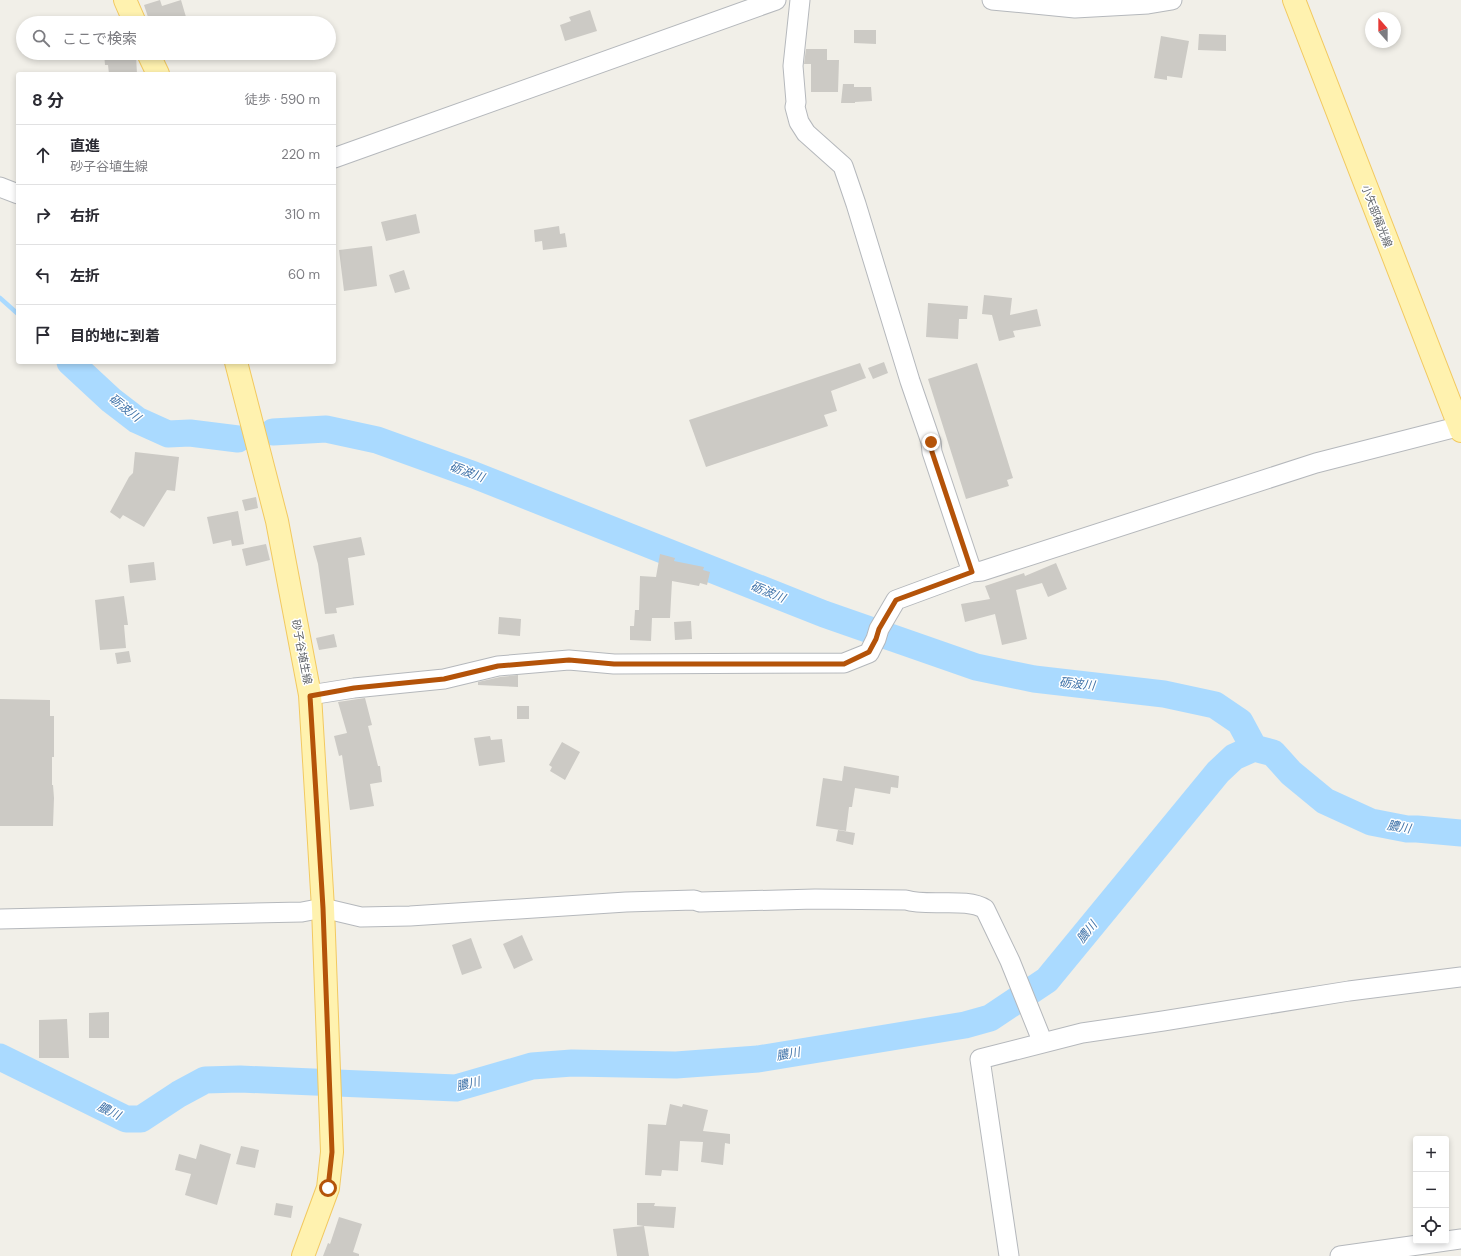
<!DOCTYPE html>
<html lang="ja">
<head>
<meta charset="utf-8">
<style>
	:root { --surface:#fff; --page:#f7f7f7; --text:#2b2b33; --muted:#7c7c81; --line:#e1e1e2 }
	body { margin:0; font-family:"DM Sans","Noto Sans JP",sans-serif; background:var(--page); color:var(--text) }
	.controls { position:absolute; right:12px; bottom:12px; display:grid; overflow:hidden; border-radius:4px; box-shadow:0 2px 6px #0003 }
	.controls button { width:36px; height:36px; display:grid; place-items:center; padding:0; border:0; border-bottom:1px solid var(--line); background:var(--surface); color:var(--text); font:20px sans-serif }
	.compass { position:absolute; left:1365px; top:12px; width:36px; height:36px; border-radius:50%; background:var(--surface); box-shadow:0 2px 6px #0003; rotate:339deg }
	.stop { position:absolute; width:12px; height:12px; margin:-9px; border:3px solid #b45309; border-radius:50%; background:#fff }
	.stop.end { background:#b45309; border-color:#fff; box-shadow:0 1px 4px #0008 }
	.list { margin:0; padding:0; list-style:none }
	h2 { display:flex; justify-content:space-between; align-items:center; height:52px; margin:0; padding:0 16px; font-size:17px }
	h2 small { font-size:13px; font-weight:400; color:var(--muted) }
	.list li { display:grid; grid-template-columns:26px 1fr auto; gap:12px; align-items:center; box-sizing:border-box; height:60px; padding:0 16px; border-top:1px solid var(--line) }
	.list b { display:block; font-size:15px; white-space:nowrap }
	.list p { margin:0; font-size:13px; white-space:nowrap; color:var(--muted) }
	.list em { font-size:13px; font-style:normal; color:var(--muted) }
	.icon { flex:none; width:22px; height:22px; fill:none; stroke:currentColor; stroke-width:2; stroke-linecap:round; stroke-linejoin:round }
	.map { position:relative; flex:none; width:1461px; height:1256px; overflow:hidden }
	.search { position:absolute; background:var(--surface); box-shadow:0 2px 6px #0003; left:16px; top:16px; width:320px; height:44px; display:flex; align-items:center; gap:10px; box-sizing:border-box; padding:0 14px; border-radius:22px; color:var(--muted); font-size:15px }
	.panel { position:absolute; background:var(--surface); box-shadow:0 2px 6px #0003; left:16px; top:72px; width:320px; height:292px; border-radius:4px }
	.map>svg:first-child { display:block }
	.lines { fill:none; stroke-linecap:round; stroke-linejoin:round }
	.stream { stroke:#aadaff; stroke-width:4.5 }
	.river { stroke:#aadaff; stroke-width:27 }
	.building { fill:#cccac5 }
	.minor-casing { stroke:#b5b8bc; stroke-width:21 }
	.major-casing { stroke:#f2c960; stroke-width:24 }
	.minor { stroke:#fff; stroke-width:19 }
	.major { stroke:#fff2af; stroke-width:22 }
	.route { stroke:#b45309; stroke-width:5 }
	.labels { text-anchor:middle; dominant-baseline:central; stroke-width:3; stroke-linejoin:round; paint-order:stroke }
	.street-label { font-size:11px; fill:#5f6368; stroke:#fff }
	.water-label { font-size:12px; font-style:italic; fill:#4174aa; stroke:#fff }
</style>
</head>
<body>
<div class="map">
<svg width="1461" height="1256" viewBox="0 0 1461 1256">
	<rect width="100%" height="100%" fill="#f1efe8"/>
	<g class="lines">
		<path class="stream" d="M0,298L18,314"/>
		<path class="river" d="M70,362L111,400L137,420L168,434L190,433L238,439
			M273,432L326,429L377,440L474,475L824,614L976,667L1034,679L1164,694L1215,705L1240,722L1254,748
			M0,1057L126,1119H141L179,1094L205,1080L240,1079L456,1088L532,1066L572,1063L676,1065L758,1059L965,1025L990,1018L1047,980L1218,772L1234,757L1254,748L1273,753L1291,773L1325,801L1371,822L1407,829H1417L1461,833"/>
	</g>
	<path class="building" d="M160,0L162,6L181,0L186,17L180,19L182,23H150L144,5Z
		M590,10L597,31L565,41L560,25L571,21L569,17Z
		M854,30H876V44L854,43Z
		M1199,34L1226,35V51L1198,50Z
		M1161,36L1189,41L1182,78L1167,76V80L1154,78Z
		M806,49H827V60H839L838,92H811V64H804Z
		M104,53H124V56L136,55L137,74H109L108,65H105Z
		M843,84H854V87H871L872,101L855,102V103H841Z
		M416,214L420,233L386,241L381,222Z
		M559,226L560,234L565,233L567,247L543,250L542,241L535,242L534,230Z
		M372,246L377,286L344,291L339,250Z
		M404,270L410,289L395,293L389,275Z
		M984,295L1012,298L1010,315L1037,309L1041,326L1013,331L1015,337L999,341L992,315L982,314Z
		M928,303L968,306L967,319H959L958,339L926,337Z
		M884,362L888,373L873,379L868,368Z
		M860,363L866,378L831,391L837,411L824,415L828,426L706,467L689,420Z
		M977,363L1013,478L1007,480L1009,486L966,499L928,379Z
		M135,452L179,457L175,491L167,490L144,527L123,515L120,519L110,512L129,477L133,473Z
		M256,497L258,508L245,511L242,500Z
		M238,511L244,544L232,546L231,540L213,544L207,517Z
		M361,537L365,555L348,558L354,605L336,608L337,613L325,614L318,564L313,546Z
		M266,544L270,560L246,566L242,549Z
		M660,554L675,558L674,561L704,567L703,570L710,572L707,585L700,583L699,586L672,581L670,618H652L651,641L630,640V626H634L635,610H639L640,576L656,577Z
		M154,562L156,580L130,583L128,565Z
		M1056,563L1067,589L1048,597L1042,583L1016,590L1027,639L1002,645L995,614L965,622L961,604L990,599L985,586L1024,573L1025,576Z
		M124,596L128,625H124L126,648L100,650L95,600Z
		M499,617L521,619L520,636L498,634Z
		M691,621L692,639L675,640L674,622Z
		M334,634L337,647L319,650L316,638Z
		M129,651L131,662L117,664L115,653Z
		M518,675V687L478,685V682L500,677Z
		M365,698L372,725L368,726L378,766H380L382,782L370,784L374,806L350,810L342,755L339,756L334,736L347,733L338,702Z
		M0,699L50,700V716H54V757H52V785H53L54,798L53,826H0Z
		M517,706H529V719H517Z
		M490,736L491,740L502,739L505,762L479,766L474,738Z
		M562,742L580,752L565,780L550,771L552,767L549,765Z
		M844,766L899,776L898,788L891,787L890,794L855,788L852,807H849L846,831L816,826L823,778L842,781Z
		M838,830L855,833L853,845L836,841Z
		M522,935L533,960L514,969L503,944Z
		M471,938L482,968L462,975L452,945Z
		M109,1012V1038H89V1013Z
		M67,1019L69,1058H39V1020Z
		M670,1104L682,1107L683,1104L708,1110L703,1131L730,1134V1144L725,1143L723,1165L701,1162L703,1142L680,1141L678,1171L662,1170L661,1176L645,1175L648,1124L666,1125Z
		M200,1144L231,1154L217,1205L185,1195L191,1174L175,1170L179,1154L196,1159Z
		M241,1146L259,1150L255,1168L236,1164Z
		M276,1203L293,1206L291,1218L274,1215Z
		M637,1203H655L654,1206L676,1207L674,1228L644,1226L649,1256H617L613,1229L644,1226L637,1225Z
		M339,1217L362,1224L353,1252L359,1254V1256H323L328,1243L330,1244Z"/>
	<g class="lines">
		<g class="minor-casing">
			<path id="minor" d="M800,0L793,66L796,102L795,107L799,122L806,133L843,166L856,204L910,381L931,442L932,452L972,572
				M992,0L1075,8L1148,4L1172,0
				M334,158L776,0
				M0,187L18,194
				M310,695L354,688L444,679L498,666L569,660L614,664L844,663L869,653L876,639L879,629L896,600L972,572L982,571L1316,463L1461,426
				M0,919L302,912L323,908L361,917L410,916L626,902L694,900L700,902L815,899L906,900C928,907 967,897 985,909L1010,961L1043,1043
				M1009,1256L980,1059L1082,1033L1163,1021L1349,991L1461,977
				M1340,1256L1461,1239"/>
		</g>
		<g class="major-casing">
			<path id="major" d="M125,0L135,23
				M1294,0L1461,431
				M148,53L158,74
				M236,362L277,521L310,695L323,908L332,1152L328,1188L303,1256"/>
		</g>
		<use href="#minor" class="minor"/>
		<use href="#major" class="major"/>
	</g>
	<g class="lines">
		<path class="route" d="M328,1188L332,1152L323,908L310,696L354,688L444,679L498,666L569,660L614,664H844L869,652L876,639L879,629L896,600L972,572L932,452L931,442"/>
	</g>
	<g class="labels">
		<g class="street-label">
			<text transform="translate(1377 216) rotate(69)">小矢部福光線</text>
			<text transform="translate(302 652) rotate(79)">砂子谷埴生線</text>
		</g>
		<g class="water-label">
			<text transform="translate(125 408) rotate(38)">砺波川</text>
			<text transform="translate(467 472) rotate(20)">砺波川</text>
			<text transform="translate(768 592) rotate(22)">砺波川</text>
			<text transform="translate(1077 684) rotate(6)">砺波川</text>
			<text transform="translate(1399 827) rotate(9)">膿川</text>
			<text transform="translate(1087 932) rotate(-51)">膿川</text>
			<text transform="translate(788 1054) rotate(-10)">膿川</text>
			<text transform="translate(468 1084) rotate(-13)">膿川</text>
			<text transform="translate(109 1111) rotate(26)">膿川</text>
		</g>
	</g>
</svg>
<div class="controls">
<button>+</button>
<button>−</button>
<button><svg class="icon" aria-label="locate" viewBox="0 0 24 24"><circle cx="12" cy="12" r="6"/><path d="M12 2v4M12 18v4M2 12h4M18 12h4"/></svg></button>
</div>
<svg class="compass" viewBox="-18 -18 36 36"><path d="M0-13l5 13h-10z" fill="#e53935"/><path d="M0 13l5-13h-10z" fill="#7c7c81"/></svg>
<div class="stop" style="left:328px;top:1188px"></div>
<div class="stop end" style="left:931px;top:442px"></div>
<div class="search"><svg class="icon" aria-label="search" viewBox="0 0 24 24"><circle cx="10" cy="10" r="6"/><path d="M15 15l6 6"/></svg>ここで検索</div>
<section class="panel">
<h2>8 分<small>徒歩 · 590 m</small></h2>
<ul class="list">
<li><svg class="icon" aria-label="ahead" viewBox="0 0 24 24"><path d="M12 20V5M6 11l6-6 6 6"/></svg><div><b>直進</b><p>砂子谷埴生線</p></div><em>220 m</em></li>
<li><svg class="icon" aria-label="right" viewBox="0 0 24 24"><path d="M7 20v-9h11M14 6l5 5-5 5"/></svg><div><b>右折</b></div><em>310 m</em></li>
<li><svg class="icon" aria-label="left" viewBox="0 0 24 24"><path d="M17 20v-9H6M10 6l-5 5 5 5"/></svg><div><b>左折</b></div><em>60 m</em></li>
<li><svg class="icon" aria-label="arrive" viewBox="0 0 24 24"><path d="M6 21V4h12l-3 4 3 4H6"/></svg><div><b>目的地に到着</b></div></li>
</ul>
</section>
</div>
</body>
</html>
